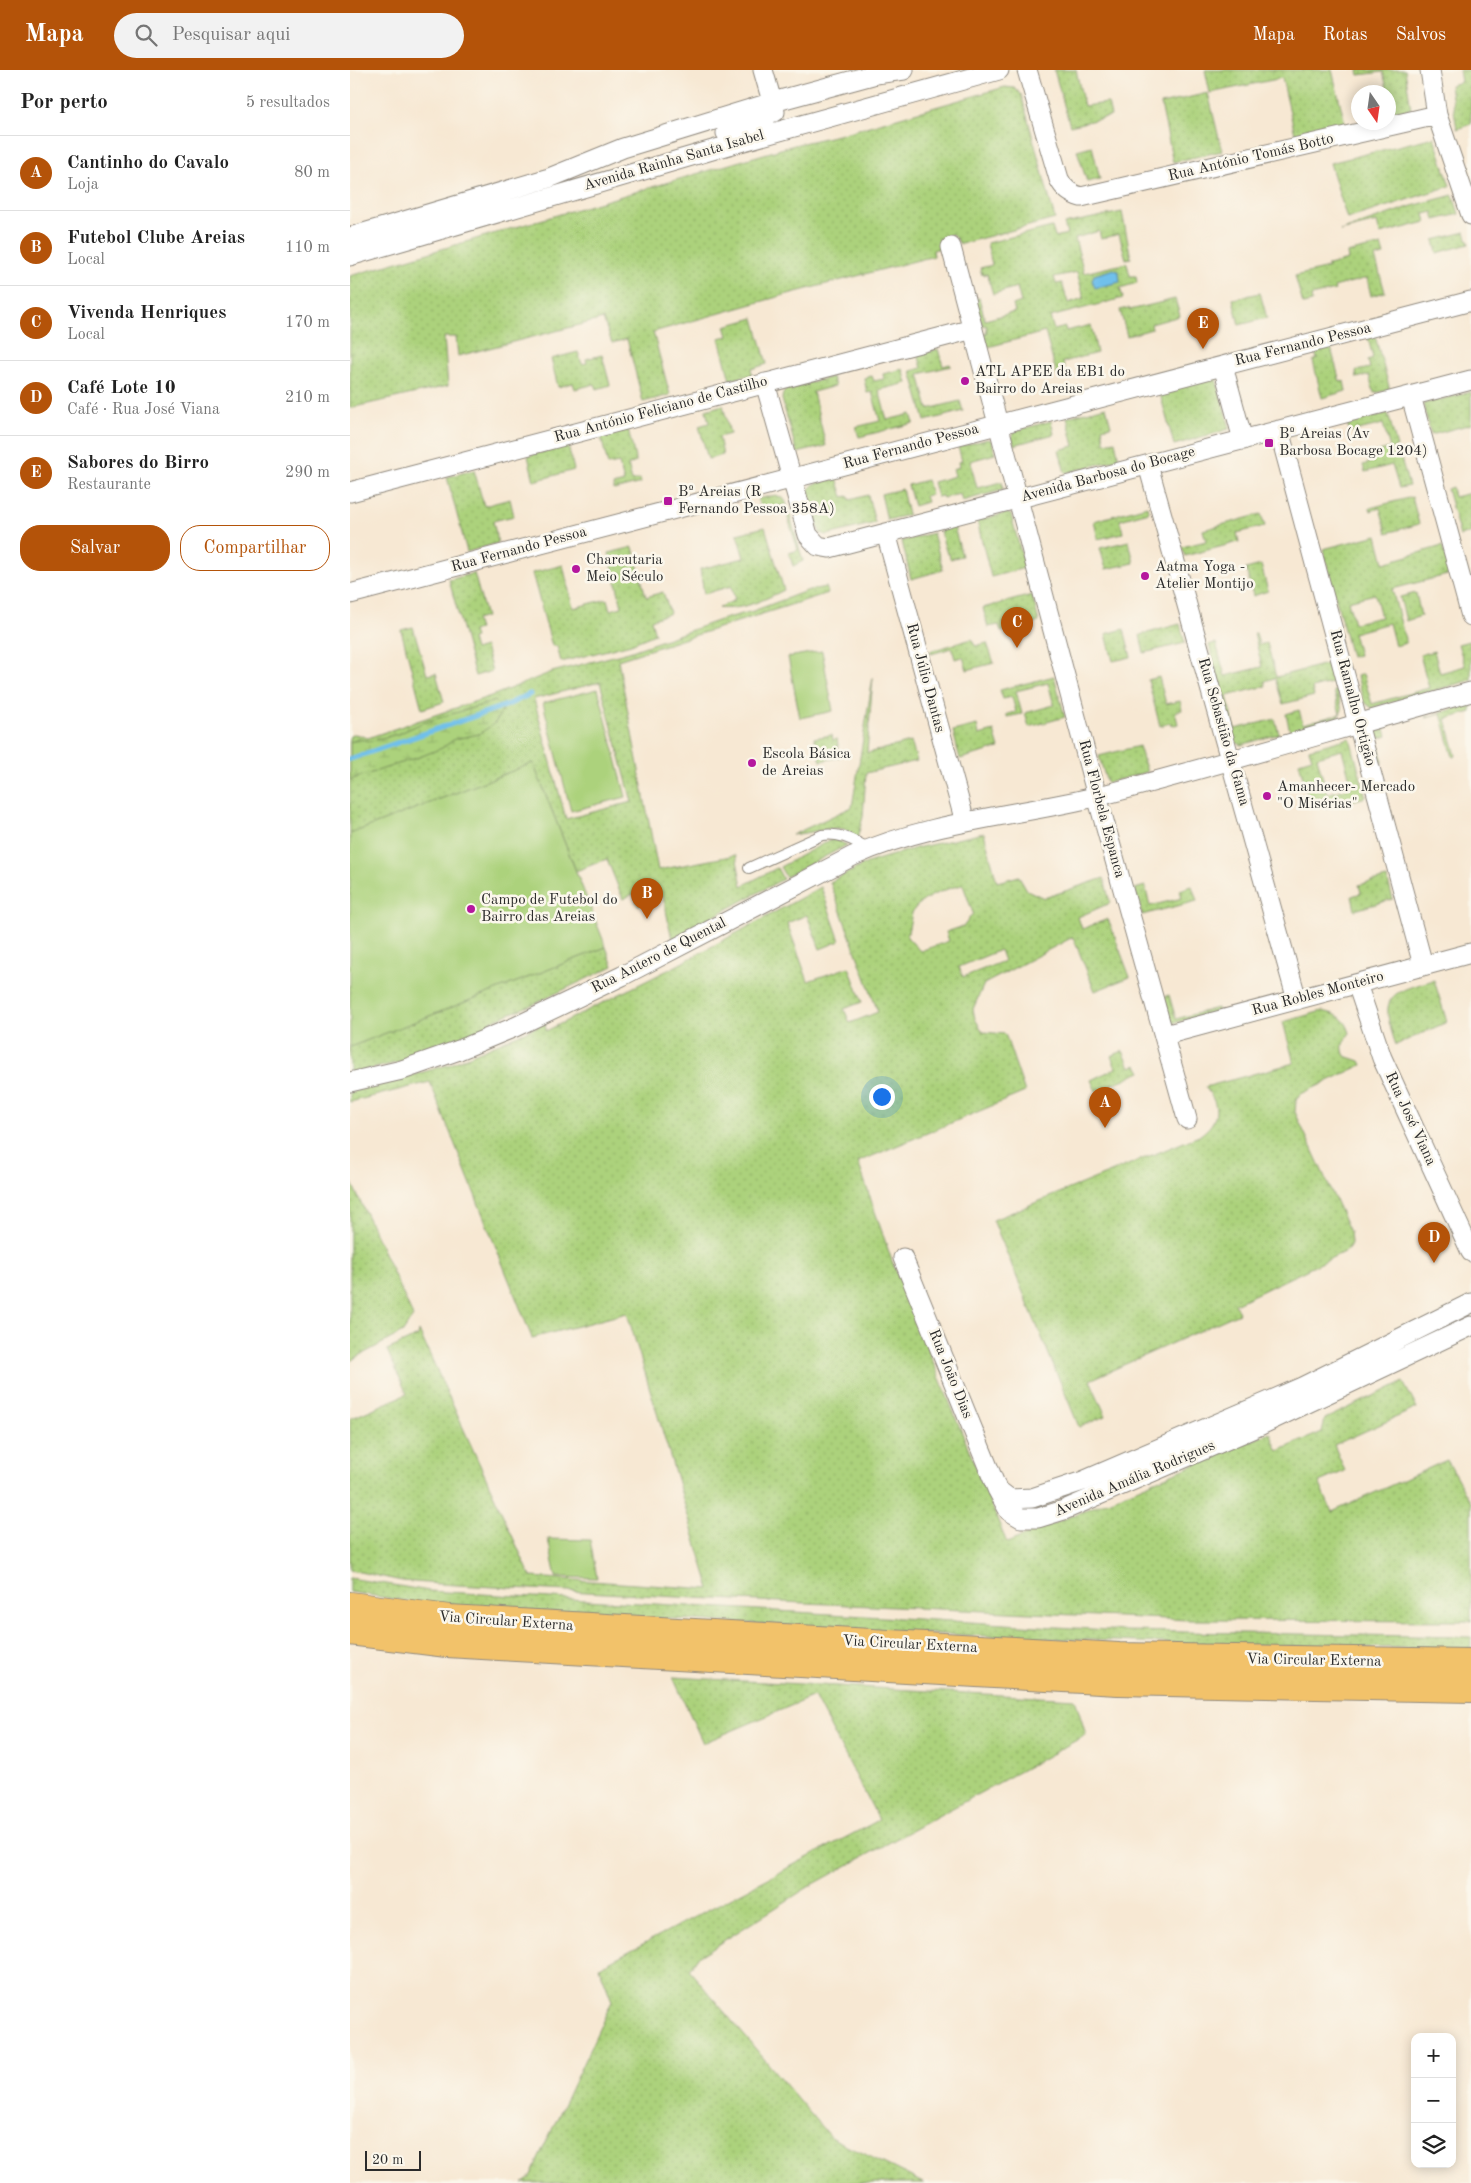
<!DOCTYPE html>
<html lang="pt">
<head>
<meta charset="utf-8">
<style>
	:root { --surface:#fff; --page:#f2f2f2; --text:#222; --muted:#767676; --line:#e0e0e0; --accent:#b45309 }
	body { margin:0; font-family:"Old Standard TT",serif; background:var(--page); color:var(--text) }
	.controls { position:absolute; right:15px; bottom:15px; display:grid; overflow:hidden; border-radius:10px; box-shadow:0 2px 12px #0003 }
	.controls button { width:45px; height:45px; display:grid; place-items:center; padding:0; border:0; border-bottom:1px solid var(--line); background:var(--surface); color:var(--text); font:25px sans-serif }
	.compass { position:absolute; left:1001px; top:15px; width:45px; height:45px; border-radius:50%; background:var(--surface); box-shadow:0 2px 12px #0003; rotate:167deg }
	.scale { position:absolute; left:15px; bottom:12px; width:56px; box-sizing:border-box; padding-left:5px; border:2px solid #2b2b2b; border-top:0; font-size:14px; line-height:18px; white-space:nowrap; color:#2b2b2b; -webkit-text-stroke:4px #fbf7ec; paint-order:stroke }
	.you { position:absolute; left:531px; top:1026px; width:18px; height:18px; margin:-12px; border:4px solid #fff; border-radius:50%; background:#1a73e8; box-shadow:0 0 0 8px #1a73e833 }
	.badge { display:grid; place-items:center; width:32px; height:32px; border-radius:50%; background:var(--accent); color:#fff; font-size:16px; font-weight:700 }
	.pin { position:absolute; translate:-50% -41px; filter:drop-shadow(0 1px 2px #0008) }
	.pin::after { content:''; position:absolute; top:26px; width:18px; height:15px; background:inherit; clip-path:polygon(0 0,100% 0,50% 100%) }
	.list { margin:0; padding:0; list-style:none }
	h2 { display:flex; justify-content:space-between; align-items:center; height:65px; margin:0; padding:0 20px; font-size:21px }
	h2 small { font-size:16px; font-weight:400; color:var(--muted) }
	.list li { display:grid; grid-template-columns:32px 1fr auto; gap:15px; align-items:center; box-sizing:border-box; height:75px; padding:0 20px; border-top:1px solid var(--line) }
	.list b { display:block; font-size:19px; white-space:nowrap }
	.list p { margin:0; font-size:16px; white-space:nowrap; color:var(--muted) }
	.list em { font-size:16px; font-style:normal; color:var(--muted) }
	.actions { display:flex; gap:10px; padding:15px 20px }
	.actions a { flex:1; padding:11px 0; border:1px solid var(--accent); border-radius:20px; text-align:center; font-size:18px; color:var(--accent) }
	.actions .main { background:var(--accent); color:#fff }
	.icon { flex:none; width:28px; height:28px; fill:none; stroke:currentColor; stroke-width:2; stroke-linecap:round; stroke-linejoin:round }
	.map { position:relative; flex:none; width:1121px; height:2113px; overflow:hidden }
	header { display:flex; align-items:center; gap:30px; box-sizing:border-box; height:70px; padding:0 25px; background:var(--accent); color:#fff }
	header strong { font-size:24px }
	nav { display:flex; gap:28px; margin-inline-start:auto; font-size:18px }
	.search { width:350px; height:45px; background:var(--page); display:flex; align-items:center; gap:12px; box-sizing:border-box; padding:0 18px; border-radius:28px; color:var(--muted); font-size:19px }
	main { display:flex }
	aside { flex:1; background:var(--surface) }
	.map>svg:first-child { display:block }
	.green { fill:url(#green-dots); stroke:#6c7e54; fill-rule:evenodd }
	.wetland { fill:url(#wetland-marsh); stroke:#6c7e54 }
	.pitch { fill:#acd27c; stroke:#6c7e54 }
	.water { fill:#70c0eb; stroke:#4e768b }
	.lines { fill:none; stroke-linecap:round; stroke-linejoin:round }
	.stream { stroke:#70c0eb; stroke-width:5.5 }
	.service-casing { stroke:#918a7f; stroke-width:12 }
	.minor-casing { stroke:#918a7f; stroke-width:21 }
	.primary-casing { stroke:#918a7f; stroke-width:30 }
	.service { stroke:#fff; stroke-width:10 }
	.minor { stroke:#fff; stroke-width:19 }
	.primary { stroke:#f2c26a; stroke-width:28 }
	.poi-dot { fill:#b5179e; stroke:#fbf7ec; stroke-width:2 }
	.labels { text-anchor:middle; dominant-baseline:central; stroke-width:5; stroke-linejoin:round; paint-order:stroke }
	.street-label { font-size:15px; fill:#2b2b2b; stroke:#fbf7ec }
	.poi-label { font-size:15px; fill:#2b2b2b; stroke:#fbf7ec; text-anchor:start }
</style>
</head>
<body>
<header>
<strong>Mapa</strong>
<div class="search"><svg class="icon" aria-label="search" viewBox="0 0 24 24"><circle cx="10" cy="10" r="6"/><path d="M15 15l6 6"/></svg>Pesquisar aqui</div>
<nav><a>Mapa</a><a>Rotas</a><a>Salvos</a></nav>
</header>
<main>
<aside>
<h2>Por perto<small>5 resultados</small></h2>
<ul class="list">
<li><span class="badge">A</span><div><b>Cantinho do Cavalo</b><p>Loja</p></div><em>80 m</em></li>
<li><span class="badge">B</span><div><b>Futebol Clube Areias</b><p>Local</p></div><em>110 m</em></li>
<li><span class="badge">C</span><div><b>Vivenda Henriques</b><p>Local</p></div><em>170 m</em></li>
<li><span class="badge">D</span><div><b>Café Lote 10</b><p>Café · Rua José Viana</p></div><em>210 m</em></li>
<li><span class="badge">E</span><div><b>Sabores do Birro</b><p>Restaurante</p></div><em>290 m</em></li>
</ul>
<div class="actions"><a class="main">Salvar</a><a>Compartilhar</a></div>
</aside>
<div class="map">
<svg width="1121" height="2113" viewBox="0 0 1121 2113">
	<defs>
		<pattern id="green-dots" width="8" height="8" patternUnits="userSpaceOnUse" patternTransform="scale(1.25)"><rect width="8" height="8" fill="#acd27c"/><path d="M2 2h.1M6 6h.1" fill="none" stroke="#94b46b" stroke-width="1.8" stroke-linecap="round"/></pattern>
		<pattern id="wetland-marsh" width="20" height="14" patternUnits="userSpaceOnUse" patternTransform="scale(1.25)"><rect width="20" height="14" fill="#acd27c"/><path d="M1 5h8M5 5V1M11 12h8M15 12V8" fill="none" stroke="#94b46b"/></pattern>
	</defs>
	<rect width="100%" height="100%" fill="#fbf7ec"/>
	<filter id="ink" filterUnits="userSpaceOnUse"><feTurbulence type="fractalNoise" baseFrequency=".02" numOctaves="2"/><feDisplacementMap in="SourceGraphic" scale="10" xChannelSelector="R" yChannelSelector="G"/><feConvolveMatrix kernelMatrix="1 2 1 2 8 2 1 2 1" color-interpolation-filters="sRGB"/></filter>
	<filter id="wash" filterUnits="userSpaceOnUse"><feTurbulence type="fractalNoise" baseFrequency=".0096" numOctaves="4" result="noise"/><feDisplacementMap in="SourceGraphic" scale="20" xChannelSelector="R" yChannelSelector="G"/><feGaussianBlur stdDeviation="1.12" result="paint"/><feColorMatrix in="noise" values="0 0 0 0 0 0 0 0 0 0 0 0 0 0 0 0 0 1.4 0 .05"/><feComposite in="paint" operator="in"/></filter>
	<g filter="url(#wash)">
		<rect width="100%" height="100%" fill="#f7e8d3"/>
		<path class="green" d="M704,0H726L734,36L758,33L761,46L720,56Z
			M855,0H982L995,53L945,64L932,8L860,23Z
			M1008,0H1055L1061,39L1039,44L1038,22L1033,2L1009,5Z
			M1109,0H1121V54L1107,59L1100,15L1111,12Z
			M655,17L664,18L671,24L705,149L610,174L602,164L591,167V178L583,180L584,186L438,224L303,262L320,325L293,332L277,269L262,273L253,249L108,286L106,267H94L98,316L0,338V206L448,74L488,65Z
			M858,23L872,81L823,92L811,34Z
			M1084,67L1100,116L997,149L980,93Z
			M742,76L750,109L737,112L727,80Z
			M1103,125L1109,144L1085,150L1083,142L1074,144L1076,152L1030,164L1027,152L990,161L1062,136Z
			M772,142L781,188L776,189L769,164L751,169L749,161L725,168L734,203L777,193L780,206H786L787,213L770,218L773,228L700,247L704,260L715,257L716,261L741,255L747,283L713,292L716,304L707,306L695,262L638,277L634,264L637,263L636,255L632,256L624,229L629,228L635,250L665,242L663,235L671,232L667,217L643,224L637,204L632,205L630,198L642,195L637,173L702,157L705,167L717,164L714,154ZM727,202L734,228L718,233L712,213L706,214L704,207Z
			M1115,162L1119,174L1087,183L1084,170Z
			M1031,175L1034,185L1025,187L1035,222L1021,226L1017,208L984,217L985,220L961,226L962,232L953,234L945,206L978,198V195L998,190L997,183Z
			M910,223L917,248L889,255L883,229Z
			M825,229L830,246L801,254L802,259L777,266L770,240L779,238L780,240Z
			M404,248L417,294L401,299L402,304L380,310L369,268L378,266L375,256Z
			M1025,266L1040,320L1024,323L1019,305L1007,308L1006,301L1020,298L1018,290L1023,288L1018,268Z
			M981,278L990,312L994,311L996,321L972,328L963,291L967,289L965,282Z
			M588,279L593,296L600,294L601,296L569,304L578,339L610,331L613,341L575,351L561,301L572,298L568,284Z
			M228,282L232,294L237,293L236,289L252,285L260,315L247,319L245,314L225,319L223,313L208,317L201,289Z
			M553,299L557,313L529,320L537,350L561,344L564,353L509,367L506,357L530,351L522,322L517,323L514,308L522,306L524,311L534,309L533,304Z
			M865,305L879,355V359L824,375L809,320Z
			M482,307L485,316L463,322L476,376L447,383L432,329L433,323L438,318Z
			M1121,322V354L1081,365L1073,334Z
			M373,335L380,364L369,367L373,385L358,389L349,356L359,353L356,340Z
			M756,337L761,356L752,358L755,373L765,371L769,389L715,403L709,380L724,376L717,347Z
			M1038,343L1047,377L1042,378L1044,387L1050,385L1059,416L1049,418L1042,395L1015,402L1013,395L1020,393L1018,384L1040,378L1033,354L1000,362L997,354Z
			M701,351L704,364L664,375L662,367L665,361Z
			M278,359L286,392L278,395L282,411L290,409L291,413L264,420L263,415L274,412L269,393L258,395L251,367Z
			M638,369L642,371L645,384L620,391L627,418L652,412L653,420L612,431L610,424L593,428L592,426L587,427L583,412L605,406L603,399L609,397L608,392L612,391L608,377Z
			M218,375L224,400L184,411L178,386Z
			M124,400L134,436L160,429L164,446L143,451L148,473L117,482L97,407Z
			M487,408L493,427L498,426L500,430L518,425L525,453L477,465L470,463L458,420L464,414Z
			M577,410L581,424L575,426L577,432L564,436L558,415Z
			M1102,417L1104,427L1121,423V463L1110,466L1097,419Z
			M552,419L558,445L537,450L531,424Z
			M426,425L433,428L436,432L453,491L443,496L439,483L448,480L434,435L411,441L408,429Z
			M1062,427L1069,454L1037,463L1030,438L1021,441L1020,438Z
			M797,436L799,442L770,450L773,463L748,469L744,451Z
			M657,443L661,445L675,498L641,507L627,451Z
			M911,444L915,456L887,463L889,472L835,486L832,477L856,471L853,460Z
			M415,457L434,520C414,530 391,541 368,538L385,530L381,516L354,524L350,499L394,488L387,464Z
			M604,457L612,486L600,489L599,483L597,484L590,461Z
			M583,463L593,500L561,509L552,471Z
			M1027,465L1034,493L1092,476L1101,504L1042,519L1056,573L1045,576L1039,553L1003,563L1009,585L1001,587L973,479ZM1025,524L1031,547L1004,553L998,531Z
			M779,471L784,493L756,499L750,478Z
			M283,477L296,527L313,522L320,543L301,550L305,564L281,574L211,592L207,576H202L182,503L213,495L223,538L257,529L260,540L272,537L259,483Z
			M911,495L918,521L903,526L896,499Z
			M124,503L136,547L126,550L129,559L123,561L125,568L122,569L125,580L135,577L142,601L125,606L99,510Z
			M476,517L478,523L268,590L308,800L386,785L392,816L427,798L433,809L322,869L313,826L288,835L283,824L273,829L257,789L226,801L183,693L0,764V666L5,664L18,668L26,665L144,625L202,602L279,582L370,550L403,541L459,520ZM250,612L282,732L216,749L184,629Z
			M1066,523L1071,546L1056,551L1050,527Z
			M682,525L689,552L651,562L649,555L638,557L633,538Z
			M830,554L835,573L794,583L790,565Z
			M63,557L77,605L86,603L94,632L72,639L51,560Z
			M774,559L781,587L763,591L756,564Z
			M904,563H906L909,575L917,573L926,607L980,593L985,612L962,618L964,626L933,634L925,608L915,611L916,616L877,626L885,659L925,649L929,664L891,675L885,672L859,575L866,573L875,606L912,597Z
			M622,569L625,576L637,573L644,593L617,600L613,587L605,589L602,578L581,584L580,581Z
			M1119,571L1121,580V610L1022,638L1014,632L1007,606L1013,604L1022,634L1079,618L1070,585L1084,581L1090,603L1115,596L1108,574Z
			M704,606L715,647L679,657L675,643L704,635L698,613L666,621L672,644L657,647V644L666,642L662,627L653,629L650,620Z
			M523,607L517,683L561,672L567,691L516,703L513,747L507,769L494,759L486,758L442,765L502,737Z
			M809,607L816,634L830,631L832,640L825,642L828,654L821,656L820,653L810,656L798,610Z
			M987,620L992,640L988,647L940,661L936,644L949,640L953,654L990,644L984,621Z
			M1121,634V642L1096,649L1106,686L1103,687L1091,644L1076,648V647Z
			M627,655L629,665L644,661L649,678L610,689L603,661Z
			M1035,659L1037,666L1027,669L1033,692H1030L1022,664L1023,662Z
			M482,665L483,670L487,669L490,687L471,691L464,668Z
			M1000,668L1016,727L976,738L973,728L959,731L949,692L962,688L959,679ZM992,680L1002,717L977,724L967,687Z
			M789,676L797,702L757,713L749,686Z
			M634,763L647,812L669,806L677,820L694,828L754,808L760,833L728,847L732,859L758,849L780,907L745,921L723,867L634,914L623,939L625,949L633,962L655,964L675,1022L508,1092L542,1191L657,1473L920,1363L928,1381L972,1362L975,1349L1053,1312L1067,1338L984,1375L995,1401L969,1412L982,1442L1097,1390L1121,1433V1551L838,1550L364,1529L89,1514L52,1511L0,1500V1349L57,1324L37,1280L68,1266L69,1261L181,1507L360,1519L277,1243L182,1268L80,1012L0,1032V1022L25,1016L101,994L195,953L196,961L326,896L471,817L490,871L470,879L457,845L437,853L458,911L499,897L512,932L494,939L500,953L528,942L480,812L517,793L566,778ZM613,815L623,843L614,856L596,862L599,871L570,881L557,867C559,859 560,851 562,843C568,829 599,817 613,815ZM650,880L654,891L613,907L609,897Z
			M480,770H486L497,775L436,807L430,797Z
			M1037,808L1043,829L1005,840L1002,826L1011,823L1009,815Z
			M795,816L800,836L832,828L830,820L842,816L847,831L792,845L785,819Z
			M256,877L263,896L184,934L141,951L136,960L67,988L0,1004V977Z
			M1084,910L1097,952L1046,975C1029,927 1037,923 1084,910Z
			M819,925L826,949L867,938L868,941L824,953L821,951L814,927Z
			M972,941C987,944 996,948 1000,963C994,970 990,976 995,986L1010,991L1012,995L951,1024L946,1030L945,1042L1000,1162L1001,1173L998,1180L885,1234L889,1243L740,1310L756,1346L729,1357L643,1150L849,1066C870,1051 871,1036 855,1017L944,993L933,952Z
			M773,981L780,997L787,995L791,1002L746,1021L741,1010L766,998L761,986Z
			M0,1109L63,1246L53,1262L0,1291Z
			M0,1508L79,1521L776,1561L1121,1567V1579L868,1575L587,1564L81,1535L0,1522Z
			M323,1607L725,1629L736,1665L460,1816L348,1887L339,1900L480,2067L574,2113H173L179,2109L262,1931L249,1897L529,1750L464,1626L353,1673Z"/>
		<path class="wetland" d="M145,631L153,639L145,653L129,664L105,669L92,678L72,686L0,710V672L9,669L20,671L48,664L72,653Z"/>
		<path class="pitch" d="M472,581L483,641L450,648L438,587Z
			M248,619L276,727L221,741L193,633Z
			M183,693L256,877L0,977V764Z
			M198,1469L240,1470L247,1508L206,1507Z"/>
		<path class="water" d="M764,199L769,202L770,212L745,218L742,210L744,205Z"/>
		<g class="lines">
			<path class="stream" d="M0,689L157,635L180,624"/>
		</g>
	</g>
	<g filter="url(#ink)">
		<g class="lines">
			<g class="service-casing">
				<path id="service" d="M399,798L472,765C491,762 504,771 520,779"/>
			</g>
			<g class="minor-casing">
				<path id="minor" d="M413,0L425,42
					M677,0L709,109C714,119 720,124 731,127L1087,45
					M1080,0L1087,45L1121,145
					M376,63L414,52L423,32
					M0,167L199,108L273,78L423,32L526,4L554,0
					M601,177L747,726L837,1049
					M0,186L376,76L649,0
					M873,296L893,370
					M415,313L458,465L468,476L479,478L1121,310
					M1061,326L1121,546
					M929,360L1073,895
					M798,395L947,930
					M0,422L623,259
					M536,463L615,752
					M0,524L1121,231
					M1007,914L1032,988L1121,1182
					M815,965L1121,883
					M0,1012L52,1000L109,980L165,957L272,906L503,786C581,751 667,746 749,726C874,694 997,656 1121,622
					M553,1188L647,1419L659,1441L671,1448H688L714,1440L911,1355L1121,1256
					M647,1419L660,1429L682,1428L733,1411L952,1317L1121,1233"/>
			</g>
			<g class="primary-casing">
				<path id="primary" d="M0,1536L99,1549L769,1587L1121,1593
					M0,1561L97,1573L768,1611L1121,1618"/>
			</g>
			<use href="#service" class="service"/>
			<use href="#minor" class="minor"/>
			<use href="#primary" class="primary"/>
		</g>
	</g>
	<g class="poi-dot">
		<circle cx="615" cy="311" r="5"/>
		<rect x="914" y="368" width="10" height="10" rx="2.5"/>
		<rect x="313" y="426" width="10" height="10" rx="2.5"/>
		<circle cx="226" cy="499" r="5"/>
		<circle cx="795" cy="506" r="5"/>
		<circle cx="402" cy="693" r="5"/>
		<circle cx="917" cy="726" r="5"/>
		<circle cx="121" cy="839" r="5"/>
	</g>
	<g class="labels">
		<g class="street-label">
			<text transform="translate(901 88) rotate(-13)">Rua António Tomás Botto</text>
			<text transform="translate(324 91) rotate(-16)">Avenida Rainha Santa Isabel</text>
			<text transform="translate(953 275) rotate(-14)">Rua Fernando Pessoa</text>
			<text transform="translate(311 340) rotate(-15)">Rua António Feliciano de Castilho</text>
			<text transform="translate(561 377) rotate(-15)">Rua Fernando Pessoa</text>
			<text transform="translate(758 405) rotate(-15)">Avenida Barbosa do Bocage</text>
			<text transform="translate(169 480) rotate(-15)">Rua Fernando Pessoa</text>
			<text transform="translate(575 608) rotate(75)">Rua Júlio Dantas</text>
			<text transform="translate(1002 628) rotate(75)">Rua Ramalho Ortigão</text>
			<text transform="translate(873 662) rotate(74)">Rua Sebastião da Gama</text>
			<text transform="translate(751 739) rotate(75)">Rua Florbela Espanca</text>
			<text transform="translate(309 886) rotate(-27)">Rua Antero de Quental</text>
			<text transform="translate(968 924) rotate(-15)">Rua Robles Monteiro</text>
			<text transform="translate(1060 1049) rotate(65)">Rua José Viana</text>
			<text transform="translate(600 1304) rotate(68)">Rua João Dias</text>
			<text transform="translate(785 1409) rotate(-23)">Avenida Amália Rodrigues</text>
			<text transform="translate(156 1552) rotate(4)">Via Circular Externa</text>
			<text transform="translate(560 1575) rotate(3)">Via Circular Externa</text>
			<text transform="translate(964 1591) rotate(1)">Via Circular Externa</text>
		</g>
		<g class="poi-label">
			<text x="625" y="302">ATL APEE da EB1 do<tspan x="625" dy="17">Bairro do Areias</tspan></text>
			<text x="929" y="364">Bº Areias (Av<tspan x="929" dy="17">Barbosa Bocage 1204)</tspan></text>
			<text x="328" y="422">Bº Areias (R<tspan x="328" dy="17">Fernando Pessoa 358A)</tspan></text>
			<text x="236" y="490">Charcutaria<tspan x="236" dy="17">Meio Século</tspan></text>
			<text x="805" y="497">Aatma Yoga -<tspan x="805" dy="17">Atelier Montijo</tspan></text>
			<text x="412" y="684">Escola Básica<tspan x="412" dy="17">de Areias</tspan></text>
			<text x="927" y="717">Amanhecer- Mercado<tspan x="927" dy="17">"O Misérias"</tspan></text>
			<text x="131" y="830">Campo de Futebol do<tspan x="131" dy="17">Bairro das Areias</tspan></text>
		</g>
	</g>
</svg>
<div class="controls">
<button>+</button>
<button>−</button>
<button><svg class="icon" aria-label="layers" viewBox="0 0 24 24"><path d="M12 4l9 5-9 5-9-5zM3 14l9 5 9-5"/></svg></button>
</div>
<svg class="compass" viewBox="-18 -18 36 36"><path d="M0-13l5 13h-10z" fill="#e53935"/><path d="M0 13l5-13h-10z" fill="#767676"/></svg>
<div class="scale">20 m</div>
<div class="you"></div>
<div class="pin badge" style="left:755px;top:1058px">A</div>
<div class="pin badge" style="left:297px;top:849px">B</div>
<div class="pin badge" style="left:667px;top:578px">C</div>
<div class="pin badge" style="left:1084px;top:1193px">D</div>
<div class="pin badge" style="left:853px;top:279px">E</div>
</div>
</main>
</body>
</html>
